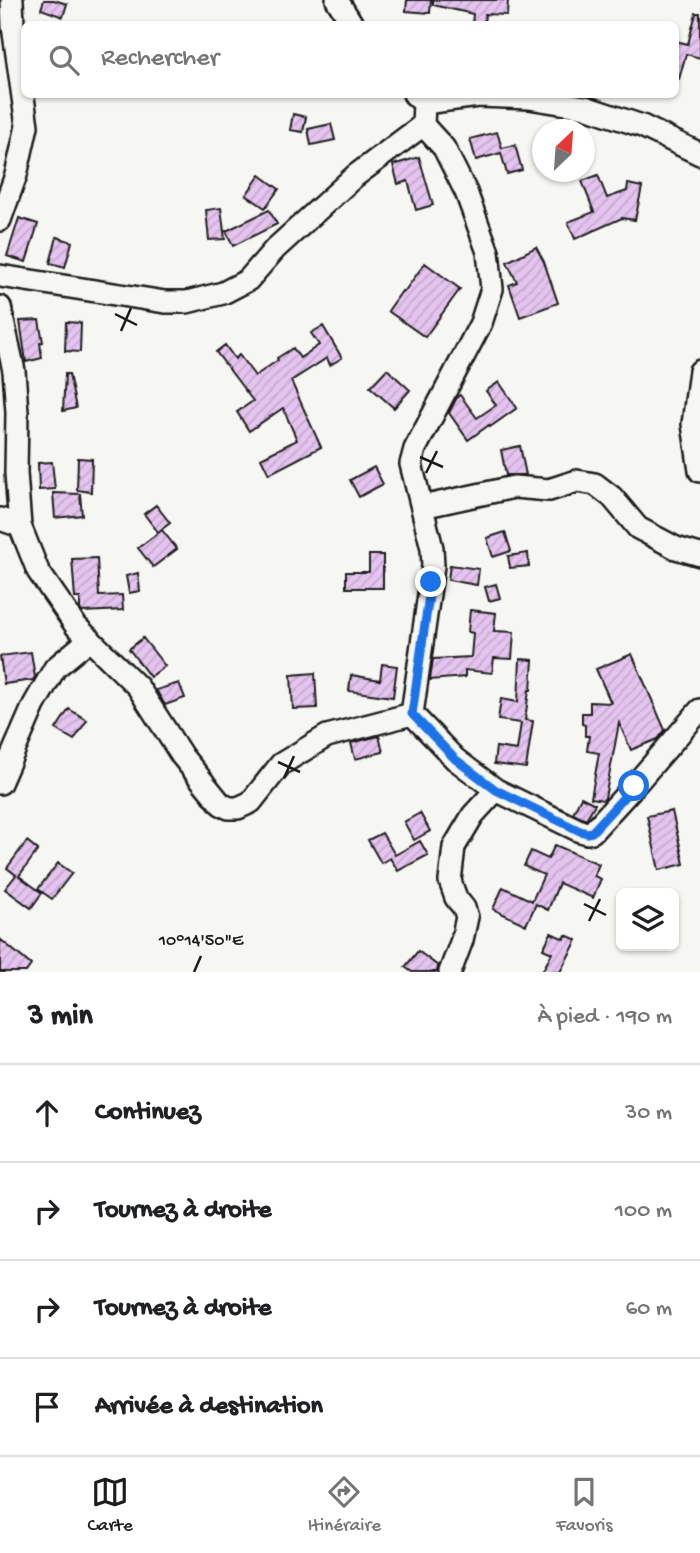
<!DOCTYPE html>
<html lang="fr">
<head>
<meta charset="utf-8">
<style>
	:root { --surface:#fff; --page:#f2f2f2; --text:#202124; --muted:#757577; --line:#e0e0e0; --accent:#1c1c1c }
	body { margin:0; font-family:"Gochi Hand",sans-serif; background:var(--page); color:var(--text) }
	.controls { position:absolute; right:21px; bottom:21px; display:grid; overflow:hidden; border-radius:10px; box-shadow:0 2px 5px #0004 }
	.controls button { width:63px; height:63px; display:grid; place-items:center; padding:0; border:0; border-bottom:2px solid var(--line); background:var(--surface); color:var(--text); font:35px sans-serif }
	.compass { position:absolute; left:532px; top:119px; width:63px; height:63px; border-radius:50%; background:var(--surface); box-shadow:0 2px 5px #0004; rotate:25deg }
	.stop { position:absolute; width:21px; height:21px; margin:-16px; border:5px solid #1a73e8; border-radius:50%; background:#fff }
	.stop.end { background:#1a73e8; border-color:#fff; box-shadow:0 2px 7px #0008 }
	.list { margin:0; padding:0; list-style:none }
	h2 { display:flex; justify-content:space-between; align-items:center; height:91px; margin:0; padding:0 28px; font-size:30px }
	h2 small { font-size:23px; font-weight:400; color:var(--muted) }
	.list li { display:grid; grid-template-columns:46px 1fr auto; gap:21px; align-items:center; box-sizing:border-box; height:98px; padding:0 28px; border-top:2px solid var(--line) }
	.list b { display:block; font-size:26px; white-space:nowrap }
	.list em { font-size:23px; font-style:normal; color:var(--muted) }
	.icon { flex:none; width:38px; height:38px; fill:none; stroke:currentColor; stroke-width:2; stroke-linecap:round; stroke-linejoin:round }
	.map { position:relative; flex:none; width:700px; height:972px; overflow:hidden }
	.search { position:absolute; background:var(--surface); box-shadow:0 2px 5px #0004; left:21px; right:21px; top:21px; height:77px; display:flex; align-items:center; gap:18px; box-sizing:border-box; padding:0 24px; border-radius:10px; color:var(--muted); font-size:26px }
	.sheet { height:483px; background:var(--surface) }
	nav { display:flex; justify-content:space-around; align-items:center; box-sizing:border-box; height:98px; border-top:2px solid var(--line); background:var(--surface); font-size:19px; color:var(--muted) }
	nav a { display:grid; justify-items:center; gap:4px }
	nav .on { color:var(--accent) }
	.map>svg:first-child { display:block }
	.building { fill:url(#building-hatch); stroke:#1c1c1c; stroke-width:2 }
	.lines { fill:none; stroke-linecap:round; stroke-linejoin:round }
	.minor-casing { stroke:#1c1c1c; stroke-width:26 }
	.minor { stroke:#f6f6f2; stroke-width:21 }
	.route { stroke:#1a73e8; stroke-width:9 }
	.ticks { fill:none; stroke:#1c1c1c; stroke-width:2.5 }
	.ticks-label { font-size:18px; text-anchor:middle; fill:#1c1c1c; stroke:#f6f6f2; stroke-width:7; stroke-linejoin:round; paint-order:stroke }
</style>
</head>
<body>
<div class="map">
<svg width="700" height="972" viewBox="0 0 700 972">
	<defs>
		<pattern id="building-hatch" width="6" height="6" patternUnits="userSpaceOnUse" patternTransform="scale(1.75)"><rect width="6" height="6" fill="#e5c4f0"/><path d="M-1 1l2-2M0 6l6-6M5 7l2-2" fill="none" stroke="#c4a8cd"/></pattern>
	</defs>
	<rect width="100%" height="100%" fill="#f6f6f2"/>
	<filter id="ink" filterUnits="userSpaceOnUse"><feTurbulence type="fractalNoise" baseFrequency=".0143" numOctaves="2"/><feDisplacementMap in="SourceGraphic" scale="14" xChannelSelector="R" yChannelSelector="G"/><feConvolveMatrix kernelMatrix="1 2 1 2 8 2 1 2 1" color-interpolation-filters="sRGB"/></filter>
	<g filter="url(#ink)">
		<path class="building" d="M44,0H54L67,4L63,17L41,9Z
			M407,0H431L430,13L406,11Z
			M433,0H508L507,15L485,14L484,24H472L473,14L433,5Z
			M696,13H700V58L686,54L679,79L676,78V41L688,44Z
			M293,114L306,117L303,132L290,130Z
			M331,124L335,140L311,145L308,129Z
			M497,132L502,148L515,145L522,170L507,174L501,153L476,160L470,139Z
			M419,157L433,205L416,210L408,181L398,184L393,165Z
			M260,175L279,189L265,208L246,195Z
			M598,175L607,198L627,191L628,184L642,187L635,220L622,218L575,239L568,222L594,212L582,181Z
			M221,208L225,239L209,240L206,210Z
			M269,210L277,224L233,246L226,231Z
			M19,218L38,224L26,262L7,256Z
			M57,237L72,242L65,267L50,263Z
			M536,247L544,262L558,303L520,317L509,285L517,282L507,262Z
			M425,263L460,289L425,337L388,311L402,291L404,292Z
			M39,320L43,342L40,343L42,358L26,362L20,321Z
			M66,322L81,323L80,352L65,351Z
			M323,326L342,358L330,365L327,358L291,381L321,447L269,474L261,458L297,440L283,408L249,431L237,412L253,401L216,352L225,345L235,359L239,355L255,376L278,360L277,358L293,348L300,358L319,345L311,333Z
			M387,369L410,390L394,408L370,387Z
			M65,374H69L76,408L63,411Z
			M499,382L517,408L490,427L489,425L468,440L449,413L457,397L460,395L477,418L496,405L486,391Z
			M520,446L526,475H506L501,450Z
			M78,458L92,459L91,492L77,490Z
			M52,462L55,489L39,490L38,463Z
			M374,467L383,484L359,497L350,480Z
			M53,493L80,494L82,515L55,518Z
			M156,505L170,523L158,532L144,514Z
			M162,530L177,549L153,567L138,548Z
			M505,532L511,551L493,557L487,538Z
			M528,553L529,566L510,568L508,556Z
			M369,555H383V588H346V572H369Z
			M97,558L99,596L122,595L123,610L82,612L80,609V598H75L72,559Z
			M450,565L479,569L477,585L448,580Z
			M138,573L140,591L129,593L126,576Z
			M496,584L500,598L489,601L485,587Z
			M470,610L496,613L494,631L514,632L512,659L494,658L492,673L465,670V677L430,680L433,659L471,657L473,633L468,632Z
			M143,638L165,666L150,677L129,649Z
			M31,652L35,677L33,680L4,684L0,656Z
			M632,654L665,730L658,739L631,750L619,723L605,798L603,800L591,798L599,753L587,751L589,736H585V725L582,724V713H590V702L611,703L596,669Z
			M520,659L533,660L531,690H529L525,720L533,721L526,768L494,764L496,747L517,750L521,723L498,720L501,699L518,702Z
			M382,664L397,666L393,697L349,691L351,675L380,680Z
			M315,673L317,708L293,709L291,675Z
			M179,683L185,698L165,705L156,690Z
			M69,709L87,720L74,740L56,729Z
			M379,736L383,752L355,759L351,743Z
			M581,797L595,804L586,819L573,813Z
			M672,811L684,864L659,870L647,816Z
			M420,813L430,831L414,840L404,822Z
			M382,833L395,855L420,841L428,855L398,871L390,858L381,863L368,840Z
			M27,841L38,850L19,876L42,893L31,908L5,889L16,875L7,868Z
			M555,845L599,864L594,876L601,879L593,898L559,883L548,910L536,904L526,925L493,909L503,887L532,901L544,875L524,866L531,851L548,859Z
			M58,863L72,873L52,899L38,889Z
			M551,933L564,939L566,935L577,940L560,972H542L552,953L543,949Z
			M0,939L31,965L26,972H0Z
			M418,951L438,966L437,972H412L405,967Z"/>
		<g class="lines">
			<g class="minor-casing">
				<path id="minor" d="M337,0L352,24
					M414,94L424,103L479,96L529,98L585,107L642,126L700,154
					M0,220L16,175L27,126L13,26L12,0
					M0,276L165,302H187L223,293L248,280L275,249L355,176L423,125
					M0,307L14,371L17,412L16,473L20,526
					M700,371L693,424L700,471
					M422,507L514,487L549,490L577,481L595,484L612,497L638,528L676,548L700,555
					M0,519L20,526L38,571L76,626L138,687L182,756L221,804L229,808H238L251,802L281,764L327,736L412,714L455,759L496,790L580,831L587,833L592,832L634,786L700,710
					M412,714L433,566L432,548L411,464L415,449L481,323L492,289L488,252L466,192L444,148L423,125L424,103
					M0,783L34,705L55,668L90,639
					M450,972L462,940L467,917L464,908L456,898L450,881L454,847L473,815L496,790"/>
			</g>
			<use href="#minor" class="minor"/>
		</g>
	</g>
	<g class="lines" filter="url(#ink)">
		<path class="route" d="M431,582L412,714L455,759L496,790L580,831L587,833L592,832L634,786"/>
	</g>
	<path class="ticks" d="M115,314L137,325M121,331L131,308M420,457L443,467M426,473L437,451M278,762L300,772M284,778L294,756M584,904L606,915M589,921L600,899M194,972L201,956"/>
	<g class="ticks-label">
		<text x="201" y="945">10°14'50"E</text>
	</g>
</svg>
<div class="controls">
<button><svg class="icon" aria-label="layers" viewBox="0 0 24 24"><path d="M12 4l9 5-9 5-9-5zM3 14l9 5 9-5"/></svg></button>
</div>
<svg class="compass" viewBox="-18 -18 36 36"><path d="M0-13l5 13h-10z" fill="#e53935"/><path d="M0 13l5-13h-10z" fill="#757577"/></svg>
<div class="stop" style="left:634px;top:786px"></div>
<div class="stop end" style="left:431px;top:582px"></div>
<div class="search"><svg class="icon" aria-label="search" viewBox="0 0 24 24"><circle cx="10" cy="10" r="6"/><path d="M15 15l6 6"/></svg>Rechercher</div>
</div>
<section class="sheet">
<h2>3 min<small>À pied · 190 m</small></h2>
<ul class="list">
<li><svg class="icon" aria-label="ahead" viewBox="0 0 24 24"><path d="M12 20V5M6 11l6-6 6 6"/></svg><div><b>Continuez</b></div><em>30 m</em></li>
<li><svg class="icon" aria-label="right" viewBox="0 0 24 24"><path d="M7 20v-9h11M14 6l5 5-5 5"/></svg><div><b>Tournez à droite</b></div><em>100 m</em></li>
<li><svg class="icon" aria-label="right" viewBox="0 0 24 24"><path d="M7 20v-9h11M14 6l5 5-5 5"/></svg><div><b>Tournez à droite</b></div><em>60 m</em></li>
<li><svg class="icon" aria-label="arrive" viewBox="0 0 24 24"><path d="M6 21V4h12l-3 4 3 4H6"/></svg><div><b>Arrivée à destination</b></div></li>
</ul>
</section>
<nav>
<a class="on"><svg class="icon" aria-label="map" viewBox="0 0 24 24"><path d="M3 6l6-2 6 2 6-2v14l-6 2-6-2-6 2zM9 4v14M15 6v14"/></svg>Carte</a>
<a><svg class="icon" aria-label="directions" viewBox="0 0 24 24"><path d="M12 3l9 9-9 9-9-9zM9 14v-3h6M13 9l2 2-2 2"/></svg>Itinéraire</a>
<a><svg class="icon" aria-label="saved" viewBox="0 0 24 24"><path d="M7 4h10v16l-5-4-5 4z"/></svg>Favoris</a>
</nav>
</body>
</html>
